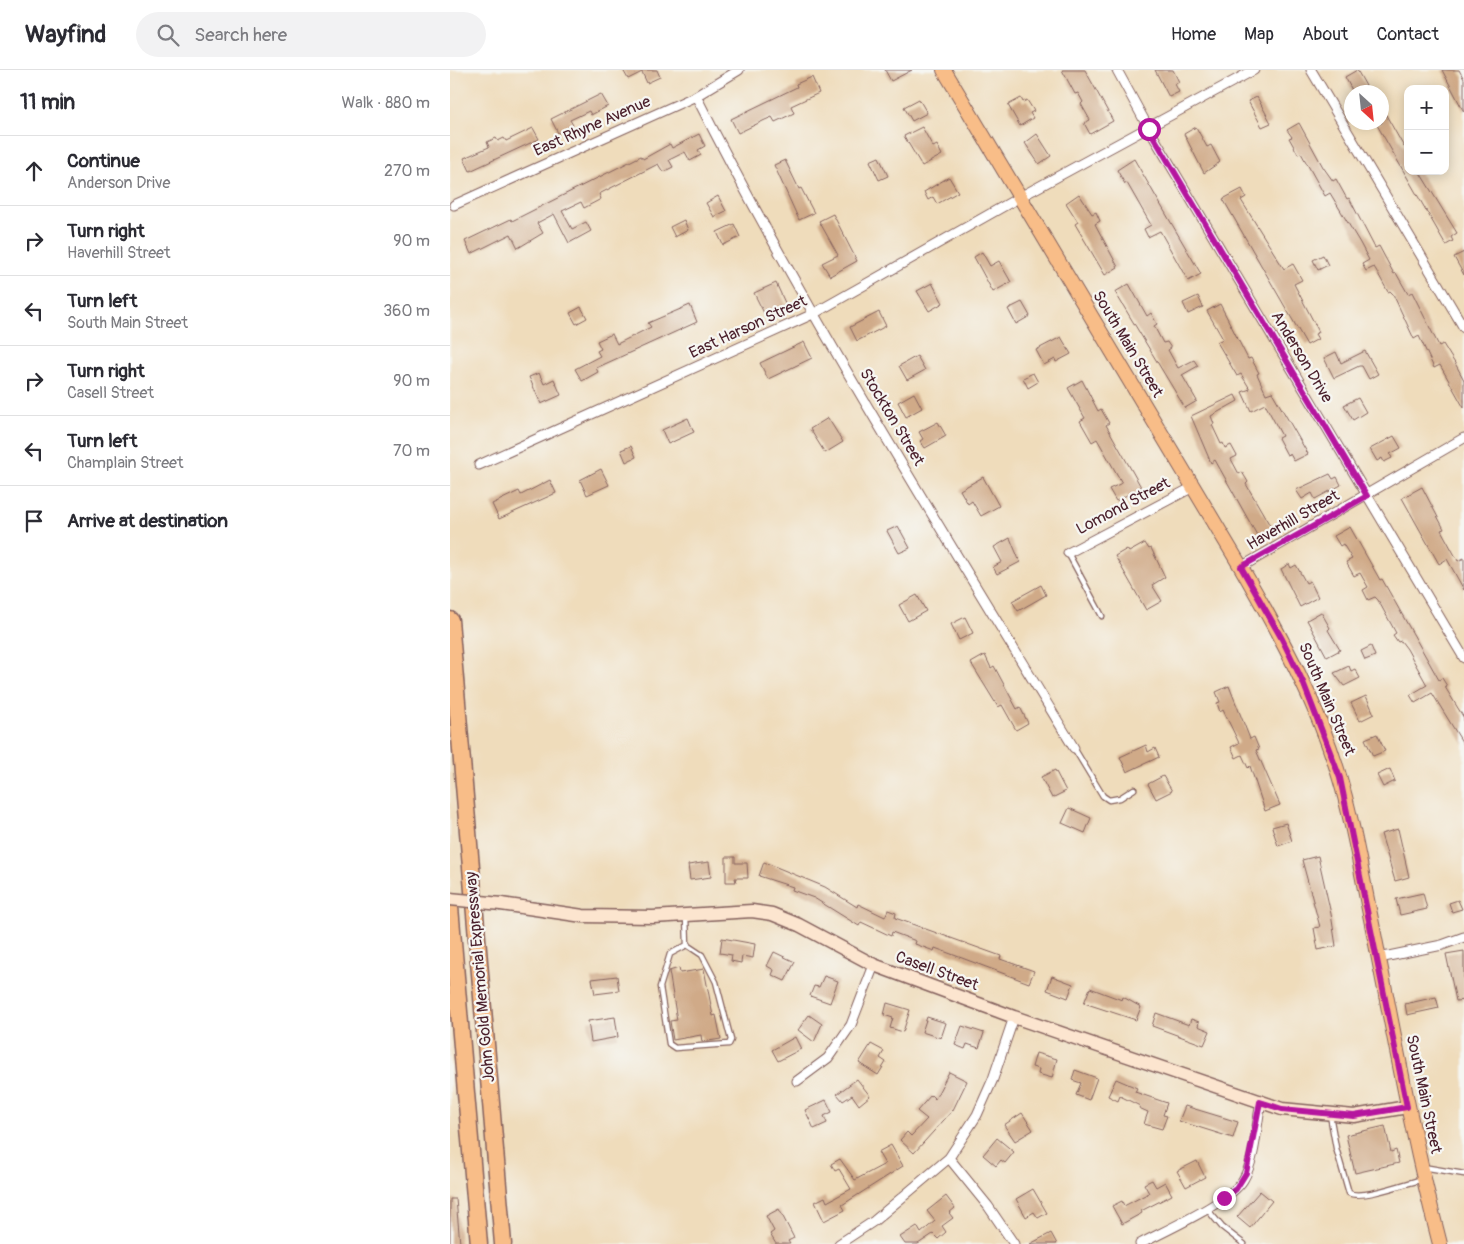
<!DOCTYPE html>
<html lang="en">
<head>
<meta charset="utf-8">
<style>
	:root { --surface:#fff; --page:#f2f2f3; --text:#2b2b33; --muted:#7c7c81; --line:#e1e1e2 }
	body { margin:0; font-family:Pangolin,sans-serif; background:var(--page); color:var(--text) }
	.controls { position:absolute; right:15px; top:15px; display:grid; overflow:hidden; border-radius:10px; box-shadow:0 2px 12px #0003 }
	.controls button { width:45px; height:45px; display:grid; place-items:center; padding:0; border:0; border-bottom:1px solid var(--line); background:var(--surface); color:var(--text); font:25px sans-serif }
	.compass { position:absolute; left:894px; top:15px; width:45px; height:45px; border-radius:50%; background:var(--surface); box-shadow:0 2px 12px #0003; rotate:153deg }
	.stop { position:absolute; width:15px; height:15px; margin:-11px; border:4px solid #b5179e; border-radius:50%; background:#fff }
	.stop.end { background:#b5179e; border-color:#fff; box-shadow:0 1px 5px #0008 }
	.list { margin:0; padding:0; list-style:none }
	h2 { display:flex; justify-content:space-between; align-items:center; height:65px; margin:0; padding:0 20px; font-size:21px }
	h2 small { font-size:16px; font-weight:400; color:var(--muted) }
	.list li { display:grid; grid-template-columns:32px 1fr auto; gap:15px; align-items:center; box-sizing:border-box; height:70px; padding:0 20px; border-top:1px solid var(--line) }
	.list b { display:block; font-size:19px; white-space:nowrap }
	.list p { margin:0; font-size:16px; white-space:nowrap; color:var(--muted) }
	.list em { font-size:16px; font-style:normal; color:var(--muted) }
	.icon { flex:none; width:28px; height:28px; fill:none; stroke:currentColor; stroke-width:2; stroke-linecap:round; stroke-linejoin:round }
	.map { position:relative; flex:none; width:1014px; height:1174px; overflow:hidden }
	header { display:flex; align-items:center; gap:30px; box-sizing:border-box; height:70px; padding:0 25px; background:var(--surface); border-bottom:1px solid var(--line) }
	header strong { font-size:24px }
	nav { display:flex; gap:28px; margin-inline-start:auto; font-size:18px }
	.search { width:350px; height:45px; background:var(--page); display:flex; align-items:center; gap:12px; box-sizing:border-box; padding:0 18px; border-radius:28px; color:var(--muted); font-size:19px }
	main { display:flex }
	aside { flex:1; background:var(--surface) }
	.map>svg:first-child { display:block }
	.building { fill:#d0aa88 }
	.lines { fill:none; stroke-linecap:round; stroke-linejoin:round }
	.lane-casing { stroke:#84615d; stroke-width:7 }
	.street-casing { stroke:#84615d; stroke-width:11 }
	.secondary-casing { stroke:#84615d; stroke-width:15 }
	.primary-casing { stroke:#84615d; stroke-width:16 }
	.highway-casing { stroke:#84615d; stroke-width:19 }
	.lane { stroke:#fff; stroke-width:4.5 }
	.street { stroke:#fff; stroke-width:9 }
	.secondary { stroke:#fce5cf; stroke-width:12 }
	.primary { stroke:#f8bd88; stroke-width:14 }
	.highway { stroke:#f8bd88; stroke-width:16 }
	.secondary-bridge-casing { stroke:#84615d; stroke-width:15; stroke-linecap:butt }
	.secondary-bridge { stroke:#fce5cf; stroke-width:12 }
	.route { stroke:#b5179e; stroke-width:6 }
	.labels { text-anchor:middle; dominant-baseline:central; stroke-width:4.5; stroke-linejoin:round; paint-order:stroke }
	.street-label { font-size:16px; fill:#4a1f2b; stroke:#f6f6f2 }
</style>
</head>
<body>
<header>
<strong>Wayfind</strong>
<div class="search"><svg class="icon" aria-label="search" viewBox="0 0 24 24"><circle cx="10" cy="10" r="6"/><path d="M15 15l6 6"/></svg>Search here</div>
<nav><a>Home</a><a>Map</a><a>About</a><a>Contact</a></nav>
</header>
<main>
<aside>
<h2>11 min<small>Walk · 880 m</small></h2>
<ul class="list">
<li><svg class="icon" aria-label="ahead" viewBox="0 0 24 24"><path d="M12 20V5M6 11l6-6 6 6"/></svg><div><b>Continue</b><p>Anderson Drive</p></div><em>270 m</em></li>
<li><svg class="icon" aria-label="right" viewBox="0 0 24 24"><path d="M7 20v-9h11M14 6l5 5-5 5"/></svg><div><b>Turn right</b><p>Haverhill Street</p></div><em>90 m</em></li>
<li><svg class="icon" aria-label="left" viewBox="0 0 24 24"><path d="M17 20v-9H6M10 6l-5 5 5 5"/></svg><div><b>Turn left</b><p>South Main Street</p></div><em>360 m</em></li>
<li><svg class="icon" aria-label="right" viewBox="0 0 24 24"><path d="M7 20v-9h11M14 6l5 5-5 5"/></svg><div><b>Turn right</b><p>Casell Street</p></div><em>90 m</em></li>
<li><svg class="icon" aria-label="left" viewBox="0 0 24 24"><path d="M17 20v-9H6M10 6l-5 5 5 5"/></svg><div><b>Turn left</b><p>Champlain Street</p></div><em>70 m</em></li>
<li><svg class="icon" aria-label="arrive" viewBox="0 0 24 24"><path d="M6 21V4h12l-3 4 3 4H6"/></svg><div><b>Arrive at destination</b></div></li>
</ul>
</aside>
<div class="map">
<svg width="1014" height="1174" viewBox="0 0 1014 1174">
	<rect width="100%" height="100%" fill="#f6f6f2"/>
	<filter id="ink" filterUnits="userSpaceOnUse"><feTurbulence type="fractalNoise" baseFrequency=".02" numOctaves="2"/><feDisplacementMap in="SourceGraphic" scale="10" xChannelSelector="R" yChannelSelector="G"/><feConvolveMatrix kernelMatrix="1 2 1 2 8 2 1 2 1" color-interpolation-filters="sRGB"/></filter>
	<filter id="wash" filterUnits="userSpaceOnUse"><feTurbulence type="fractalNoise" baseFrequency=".0096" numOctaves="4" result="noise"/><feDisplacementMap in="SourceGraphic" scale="20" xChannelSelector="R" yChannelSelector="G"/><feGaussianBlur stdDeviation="1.12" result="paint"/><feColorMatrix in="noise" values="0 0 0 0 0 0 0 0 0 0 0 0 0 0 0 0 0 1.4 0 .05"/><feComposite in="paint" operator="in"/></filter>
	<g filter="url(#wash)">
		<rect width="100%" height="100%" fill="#efdcbb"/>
		<g id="blocks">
			<path class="building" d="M173,0H207L210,7L197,13L192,2L178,9Z
				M435,0H462L441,11Z
				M612,0H635L663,51L640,64L634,53L640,50L631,34L633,32L628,23L625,24Z
				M705,0H723L729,12L725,14L729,22L719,27Z
				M907,0L916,16L903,22L895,7Z
				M992,0H1009L1014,9V42Z
				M362,7L369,23L341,36L344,43L325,52L322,47L315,50L288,63L281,49L347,17L346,14Z
				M151,24L158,36L141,45L139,41L120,50L123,55L108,63L101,49Z
				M807,27L821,53L812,57L798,31Z
				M571,28L573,32L577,30L584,41L580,43L583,48L570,56L558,35Z
				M469,29L477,43L462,51L454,37Z
				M932,38L954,77L958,75V101H969L1007,163L1001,167L1003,171L996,175L927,55L932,53Z
				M849,53L873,97L883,111L886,109L897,129L899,128L925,178L929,176L944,204L946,203L958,224L962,222L989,276L993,274L1006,295L1014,310V338L990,295L984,298L969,266L964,269L943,224L940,221L938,222L926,200L924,197L916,201L912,194L919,190L910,173L880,123L875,126L851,83L848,84L839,68L842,67L837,60Z
				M472,57L483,77L487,75L492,85L472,96L454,66Z
				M746,57L757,77L761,75L770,92L754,103L734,64Z
				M83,58L89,69L20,101L14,88L39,77L37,72L46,68L48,71L54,68L56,71Z
				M249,64L255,76L248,80L251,85L240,91L235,82L219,90L223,97L213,102L208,94L149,124L151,129L134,138L131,132L112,141L122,159L136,152L141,161L119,173L104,144L87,153L93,163L68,178L61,164L21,184L15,171L61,149L62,151L191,86L193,89L220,74L222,78Z
				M587,64L601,86L589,94L575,73Z
				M429,87L438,106L429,110L420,91Z
				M684,89L751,204L738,211L710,161L698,167L694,159L701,155L677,113L675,114L667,100Z
				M335,90L349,119L351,118L364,143L349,150L324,95Z
				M499,107L508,122L487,134L483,127L478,130L474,122Z
				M792,119L796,127L791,130L834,199L843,194L852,210L844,214L869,262L865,264L868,269L857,275L773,129Z
				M629,124L642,144L646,142L650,151L645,154L668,197L655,205L625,154L628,152L616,133Z
				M268,126L276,141L264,147L256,133Z
				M383,144L407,191L380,206L372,193L388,185L369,151Z
				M234,150L238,160L225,167L220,157Z
				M284,154L290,167L273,175L267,162Z
				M532,182L540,196L549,191L561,212L543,222L524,187Z
				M1014,182V205L1004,187Z
				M873,185L878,195L868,200L863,190Z
				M326,213L336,235L315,245L304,223Z
				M482,213L493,233L479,241L467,221Z
				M679,214L697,246L701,243L707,254L704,256L713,273L717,272L721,278L718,280L728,298L744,290L748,296L732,305L747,331L735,338L665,222Z
				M748,226L753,237L738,244L733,233Z
				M572,232L580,246L566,254L558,239Z
				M770,234L798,289L801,288L809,303L807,304L816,324L822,322L858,384L844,391L840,384L837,385L828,368L832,366L815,334L801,341L792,322L800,319L791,304L787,306L767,272L773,269L757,241Z
				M240,235L247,252L146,298L148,302L132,311L125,299L150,286L147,281L151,279L147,271L162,264L167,274L201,257L198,253Z
				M131,237L137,248L126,254L120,243Z
				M429,242L436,256L407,271L400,257Z
				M611,267L621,284L606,292L605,289L594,295L586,280Z
				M354,272L362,288L318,309L310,293Z
				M915,281L928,304L919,309L912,296H909L884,308L874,288L886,282L891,293Z
				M467,286L475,300L457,310L449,296Z
				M89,303L94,314L104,309L111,325L91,334L79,307Z
				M583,303L588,312L578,318L573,308Z
				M632,310L648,341L651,339L659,353L656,355L695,424L681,431L677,425L666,431L659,419L672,413L647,369L642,372L630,351L635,348L618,318Z
				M464,323L472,338L456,347L448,332Z
				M785,325L788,331L761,346L764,354L762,355L771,374L773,373L775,378L781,375L787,386L781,389L789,404L792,402L798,412L796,414L822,459L808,467L765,390L761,393L741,346Z
				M908,328L916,342L903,350L894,335Z
				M238,348L244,362L218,374L212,360Z
				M378,348L393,372L375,383L360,359Z
				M488,352L496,366L475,378L470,371L473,369L469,362Z
				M944,366L951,378L940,384L942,388L934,392L932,388L927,391L920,379Z
				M181,376L186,387L176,392L171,380Z
				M151,399L159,415L137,425L130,410Z
				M880,404L883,409L887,407L891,415L865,429L862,423L852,429L846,420Z
				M533,407L549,436L531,446L522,431L518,434L510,420Z
				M100,410L106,423L49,449L42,434L69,421L71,425Z
				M972,417L994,459L991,460L1008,491L1014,488V520L997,489L989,494L952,428Z
				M448,456L460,478L449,483L437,461Z
				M900,457L930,510L932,509L989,610L992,608L997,616L995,617L1014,648V675L982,623L965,633L960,625L977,615L957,579L951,571L948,572L943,565L946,563L928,530L925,527L918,530L913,520L918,517L910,503L904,506L896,492L902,489L893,474L890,476L884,466Z
				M560,468L570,492L547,504L543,497L552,492L544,477Z
				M695,473L699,479L701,478L715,507L702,515L712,531L696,540L665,486L677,479L679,482Z
				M839,494L841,498L846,495L856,513L860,511L868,527L850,537L831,499Z
				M591,515L596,525L568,541L562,531Z
				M467,525L476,541L458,551L449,535Z
				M871,542L880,558L878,560L890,580L877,587L857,550Z
				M515,547L523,563L509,570L501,554Z
				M921,576L925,586L915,590L911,581Z
				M535,585L541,598L544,596L567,639L570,637L578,653L566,660L552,635L548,637L521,593Z
				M899,596L901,601L905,599L910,608L894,616L884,603Z
				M779,616L800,669L804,667L809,679L806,680L830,735L815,741L800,696L798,698L792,685L786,688L781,677L789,673L773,640L770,642L767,633L770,632L766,622Z
				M916,626L924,644L910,651L901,633Z
				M927,664L935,681L923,686L915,669Z
				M696,675L698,682L705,678L709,687L677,702L670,687Z
				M940,699L945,711L933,717L927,705Z
				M605,700L616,721L602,728L591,707Z
				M713,706L722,721L706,729L698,714Z
				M619,738L641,748L635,763L612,753Z
				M836,753L842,771L828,776L822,757Z
				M948,759L959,807L945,811L931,764Z
				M868,786L881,844L886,876L868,880L864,858L870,857L852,790Z
				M276,787H285V793H297L298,808H285L286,812H276Z
				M259,792L261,807L240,810L238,795Z
				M314,792L375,817L407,837L408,834L435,847L438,840L446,843L445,848L551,886L550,889L584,901L579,913L485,878L484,881L465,874L466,871L442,862L441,866L411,852L409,856L364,828L342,820L343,817L309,806Z
				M973,823L977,839L950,845L946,829Z
				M1008,830L1012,839L1002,842L999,833Z
				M272,868L305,874L303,888L292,886L291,893L281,891L282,885L270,883Z
				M1014,881V930L1006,931L996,884Z
				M324,882L345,892L335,911L322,905L324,900L317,896Z
				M229,898L230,903L254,899L263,946L266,945L271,969L252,972L251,965L223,970L220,951L227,950L219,901Z
				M167,906L169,921L145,924L142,909Z
				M374,906L388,911L380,933L360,926L364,916L369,917Z
				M602,906L623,914L618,928L597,920Z
				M640,918L672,930L673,927L691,937L686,950L634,933Z
				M986,927L989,938L957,945L955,934Z
				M437,933L460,940L453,962L440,958L443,948L434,945Z
				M706,943L739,955L741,949L749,952L748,956L760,961L754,975L702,956Z
				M359,945L372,954L364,972L348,960Z
				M165,947L168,967L141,972L138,951Z
				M477,947L496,953L491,968L472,962Z
				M512,956L534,963L529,978L517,974L515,979L505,975Z
				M345,967L351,979L328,991L322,980Z
				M421,974L434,981L430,988L436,992L428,1005L409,993Z
				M586,983L607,989L602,1008L588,1004L589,999L582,997Z
				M625,1000L647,1008L639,1030L626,1025L631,1013L622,1010Z
				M499,1002L517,1011L503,1040L464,1083L450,1070L457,1062L461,1066L477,1049L467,1041L481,1025L485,1029Z
				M407,1009L420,1026L409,1035L402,1025L393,1031L387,1024Z
				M666,1009L687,1018L685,1022L717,1033L713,1045L717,1046L712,1059L694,1054L698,1042L689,1038L690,1036L670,1026L668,1031L658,1026Z
				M376,1030L382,1042L374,1046L377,1053L364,1059L355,1040Z
				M735,1036L788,1052L783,1068L729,1051Z
				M572,1043L583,1060L565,1071L554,1055Z
				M935,1056L941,1082L946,1080L949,1093L905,1103L896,1065Z
				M547,1068L564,1082L555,1093L551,1090L546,1096L533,1085Z
				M441,1075L453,1096L392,1135L395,1140L374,1151L365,1132L375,1127L377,1132L401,1119L389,1099L385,1101L381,1094L390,1089L405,1110L435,1094L428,1082Z
				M747,1091L755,1107L736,1117L727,1101Z
				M702,1110L706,1117L715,1112L722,1125L691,1141L692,1143L672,1154L662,1136L672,1131L674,1136L699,1123L694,1114Z
				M583,1119L597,1143L588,1148L584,1142L576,1147L566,1129Z
				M810,1121L822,1131L800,1158L787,1147Z
				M496,1126L505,1138L499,1143L503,1148L492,1156L496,1162L488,1169L483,1164L468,1174H455L450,1167L467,1156L471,1163L485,1151L477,1141Z
				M0,1129H6L10,1174H0Z
				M329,1139L344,1168L338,1171L340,1174H326L320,1164L324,1161L316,1146Z
				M601,1163L607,1174H580Z"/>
		</g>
	</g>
	<g filter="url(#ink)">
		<use href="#blocks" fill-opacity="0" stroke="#84615d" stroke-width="1"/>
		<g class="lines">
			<g class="lane-casing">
				<path id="lane" d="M618,483L652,546
					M624,678L653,726L659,730L670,728L684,719
					M236,846L237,875L252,885L266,912L281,970L279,974L225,978L219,974L210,917L220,884L237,875
					M880,1045L886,1078L899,1123C911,1130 957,1113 973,1109
					M973,1097L1014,1104
					M757,1139L772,1157L794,1174"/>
			</g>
			<g class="street-casing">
				<path id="street" d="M667,0L699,59L1014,588
					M861,0L1014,258
					M246,26C359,250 494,463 624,678
					M4,135L246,26L289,0
					M29,395L363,244L570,127L804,0
					M618,483L743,417
					M791,497L1014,368
					M929,888L992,875L1014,867
					M347,1011L378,988L401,955L424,895
					M499,1088L538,1136L564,1174
					M389,1174L424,1151L499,1088L527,1045L543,1009L564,947
					M690,1174C714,1161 780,1132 793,1110C806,1088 806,1056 811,1032"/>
			</g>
			<g class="secondary-casing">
				<path id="secondary" d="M51,834L133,846L203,847L302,841L322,844L349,855L424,895L564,947L832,1039L904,1046L957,1037"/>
			</g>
			<g class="primary-casing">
				<path id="primary" d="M494,0L791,497C830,565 868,634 890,709C904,755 911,802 921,849C943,958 962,1067 990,1174"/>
			</g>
			<g class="highway-casing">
				<path id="highway" d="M0,550L53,1174
					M0,837L29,1174"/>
			</g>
			<use href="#lane" class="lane"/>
			<use href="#street" class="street"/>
			<use href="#secondary" class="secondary"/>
			<use href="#primary" class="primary"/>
			<use href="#highway" class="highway"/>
			<g class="secondary-bridge-casing">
				<path id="secondary-bridge" d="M0,829L51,834"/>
			</g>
			<use href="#secondary-bridge" class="secondary-bridge"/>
		</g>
	</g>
	<g class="lines" filter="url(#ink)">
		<path class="route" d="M699,59L917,426L791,497L832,569L853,612L890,708L957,1037L904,1046L832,1039L810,1032L796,1103L786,1119L774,1128"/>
	</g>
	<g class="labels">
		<g class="street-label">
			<text transform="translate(142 56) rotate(-24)">East Rhyne Avenue</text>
			<text transform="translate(298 257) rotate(-25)">East Harson Street</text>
			<text transform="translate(678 274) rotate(59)">South Main Street</text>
			<text transform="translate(852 287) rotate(59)">Anderson Drive</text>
			<text transform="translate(442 347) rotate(59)">Stockton Street</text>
			<text transform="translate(673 436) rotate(-28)">Lomond Street</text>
			<text transform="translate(843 450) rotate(-30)">Haverhill Street</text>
			<text transform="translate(877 629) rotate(67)">South Main Street</text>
			<text transform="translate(487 901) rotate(20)">Casell Street</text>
			<text transform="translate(30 907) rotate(-95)">John Gold Memorial Expressway</text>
			<text transform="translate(974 1024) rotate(78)">South Main Street</text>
		</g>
	</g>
</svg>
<div class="controls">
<button>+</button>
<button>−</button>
</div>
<svg class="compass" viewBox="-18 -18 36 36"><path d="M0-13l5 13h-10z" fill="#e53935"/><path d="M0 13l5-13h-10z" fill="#7c7c81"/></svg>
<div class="stop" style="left:699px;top:59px"></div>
<div class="stop end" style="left:774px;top:1128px"></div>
</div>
</main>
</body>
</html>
